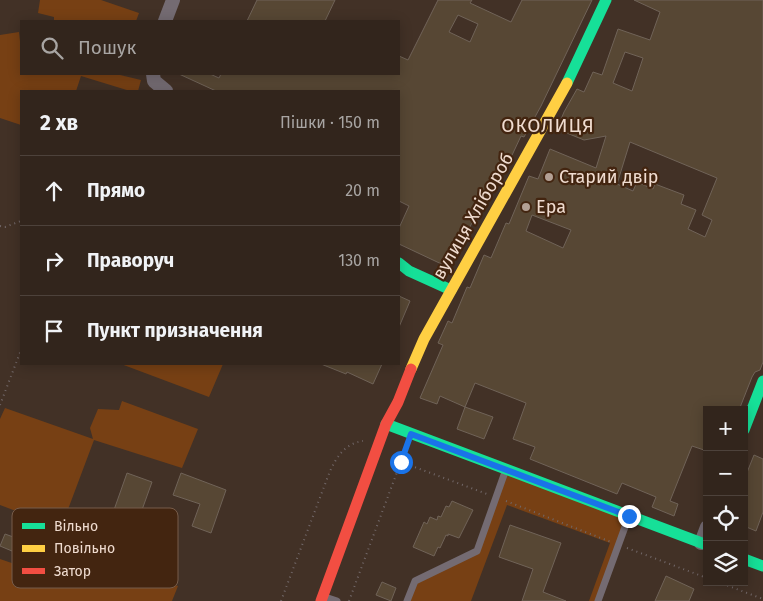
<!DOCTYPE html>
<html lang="uk">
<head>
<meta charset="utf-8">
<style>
	:root { --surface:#32251c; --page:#3d3129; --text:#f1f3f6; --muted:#a8a5a3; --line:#4d423b }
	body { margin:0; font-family:"Fira Sans",sans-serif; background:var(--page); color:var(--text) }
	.controls { position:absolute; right:15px; bottom:15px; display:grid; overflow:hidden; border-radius:0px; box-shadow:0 2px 12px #0003 }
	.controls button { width:45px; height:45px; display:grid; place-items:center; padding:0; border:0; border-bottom:1px solid var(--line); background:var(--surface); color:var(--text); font:25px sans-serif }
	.stop { position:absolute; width:15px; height:15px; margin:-11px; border:4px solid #1a73e8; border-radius:50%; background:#fff }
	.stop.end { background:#1a73e8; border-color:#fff; box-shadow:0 1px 5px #0008 }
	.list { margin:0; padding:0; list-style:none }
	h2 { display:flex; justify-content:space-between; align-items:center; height:65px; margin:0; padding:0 20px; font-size:21px }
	h2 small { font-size:16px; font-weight:400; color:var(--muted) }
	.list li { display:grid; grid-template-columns:32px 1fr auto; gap:15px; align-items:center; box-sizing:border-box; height:70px; padding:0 20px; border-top:1px solid var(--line) }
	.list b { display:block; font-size:19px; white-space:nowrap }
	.list em { font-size:16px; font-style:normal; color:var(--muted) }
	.icon { flex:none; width:28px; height:28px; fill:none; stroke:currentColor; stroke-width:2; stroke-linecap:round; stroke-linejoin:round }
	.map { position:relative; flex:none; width:763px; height:601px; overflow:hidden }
	.search { position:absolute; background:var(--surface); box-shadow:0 2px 12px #0003; left:20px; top:20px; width:380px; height:55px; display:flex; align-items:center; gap:12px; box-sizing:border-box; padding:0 18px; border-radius:0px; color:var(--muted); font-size:19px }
	.panel { position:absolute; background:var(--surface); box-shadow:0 2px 12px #0003; left:20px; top:90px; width:380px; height:275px; border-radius:0px }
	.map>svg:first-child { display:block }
	.green { fill:#774014 }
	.building { fill:#574734; stroke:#706358; fill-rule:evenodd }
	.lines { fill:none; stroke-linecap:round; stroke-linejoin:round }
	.path { stroke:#726869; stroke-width:2; stroke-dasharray:1 4; stroke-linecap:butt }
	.lane { stroke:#746b72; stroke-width:7 }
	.street { stroke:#746b72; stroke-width:14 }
	.fast { stroke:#16e098; stroke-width:11 }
	.slow { stroke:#ffcf43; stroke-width:11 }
	.jam { stroke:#f24e42; stroke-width:11 }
	.route { stroke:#1a73e8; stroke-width:6 }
	.poi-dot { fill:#b3a094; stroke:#432510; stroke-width:2 }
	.labels { text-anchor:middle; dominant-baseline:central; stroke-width:4.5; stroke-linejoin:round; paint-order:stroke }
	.poi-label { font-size:18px; fill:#f0dcd0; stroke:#432510; text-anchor:start }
	.street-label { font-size:18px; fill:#f0dcd0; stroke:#432510 }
	.neighbourhood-label { font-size:19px; letter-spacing:1px; fill:#f0dcd0; stroke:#432510 }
	.key { fill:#432510; stroke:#775c4a; stroke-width:1 }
	.key-label { font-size:14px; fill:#f0dcd0 }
</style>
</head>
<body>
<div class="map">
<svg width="763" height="601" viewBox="0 0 763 601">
	<rect width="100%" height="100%" fill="#423126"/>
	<path class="green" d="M40,0H101L139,13L136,21H54V17L38,13Z
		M19,32L21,50V74H116L141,80L138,91H130L81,76L76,91H21V125L0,118V35Z
		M121,364H223L209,397Z
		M122,401L198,429L182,468L94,440L61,528L0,505V419L5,408L93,439L90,428L98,409L119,410Z
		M505,469L629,516L598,601H589L610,543L507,505L471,601H407L415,581L477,551Z
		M56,544L178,586L172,601H0V559L44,574Z"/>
	<path class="building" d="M257,0H335L325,21H247Z
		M438,0H472L470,3L511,22L522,0H592L541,106L524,137L521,136L506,168L489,198L485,196L450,268L399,244V228L409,206L399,201V91H216L179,74H210L219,78L221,74H399V56L408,60ZM458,15L478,24L470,42L449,32Z
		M634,0H763V362L760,370L755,372L752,377L739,410H707V451L692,446L670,501L678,504L674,516L652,507L656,497L622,483L617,494L530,459L535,447L513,439L526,403L475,383L465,407L440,396L437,404L420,398L443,345L438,343L448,321L452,323L467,287L470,288L484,255L491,258L506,223L509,224L529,176L538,179L550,149L596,168L606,136L584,140L557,129L564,112L577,89L584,92L593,72L602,75L618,29L650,40L660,12ZM625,52L643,58L632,91L613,83ZM630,142L717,178L702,215L712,220L705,237L688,229L696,210L681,204L684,195L655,184L653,189L637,182L633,191L617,184ZM532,215L571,230L563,248L526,231Z
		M399,296L410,301L399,327Z
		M321,364H382L373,384L347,372L346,374Z
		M465,407L493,417L484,439L457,429Z
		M754,455L763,459V512L756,531L744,526V480Z
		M127,473L152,482L133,535L108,527Z
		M181,473L226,490L211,533L192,526L200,504L173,495Z
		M452,501L473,510L459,538L448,534V536L446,535L440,548L438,547L434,556L413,547L424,522L427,524L430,517L437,520L438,516L441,517L446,506L449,507Z
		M510,525L561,543L543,592L566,601H522L533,569L499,557Z
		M5,534L16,538L12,551L0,546Z
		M666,576L694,589L689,601H655Z
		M382,582L396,588L391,601L376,595Z"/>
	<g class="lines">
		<path class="path" d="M0,226L5,227L21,221
			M0,405L21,350
			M401,462L487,494
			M506,501L611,542
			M627,548L707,578
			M718,582L763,599
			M281,601L330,471C337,456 346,443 363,441
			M349,601L406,448"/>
		<path class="lane" d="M325,597L337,601
			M407,601L415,581L477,551L505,472
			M598,601L629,516"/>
		<path class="street" d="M165,21L173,0
			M153,74L154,81L166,91
			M701,543L707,527"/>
		<path class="fast" d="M567,83L606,0
			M399,263L409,271L451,290
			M386,424L707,545
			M744,430L763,381
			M744,559L763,566"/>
		<path class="slow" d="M411,369L424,339L567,83"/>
		<path class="jam" d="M321,601L386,424L398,402L411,369"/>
	</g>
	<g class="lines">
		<path class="route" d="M401,462L411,434L629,516"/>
	</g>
	<g class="poi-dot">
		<circle cx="549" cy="177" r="5"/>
		<circle cx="526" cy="207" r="5"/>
	</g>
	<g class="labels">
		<g class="poi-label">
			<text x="559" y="177">Старий двір</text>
			<text x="536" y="207">Ера</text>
		</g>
		<g class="street-label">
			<text transform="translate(473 216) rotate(-60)">вулиця Хлібороб</text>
		</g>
		<g class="neighbourhood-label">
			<text x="548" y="125">ОКОЛИЦЯ</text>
		</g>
	</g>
	<rect x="12" y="508" width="166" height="80" rx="8" class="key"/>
	<rect x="22" y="523" width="23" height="6" fill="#16e098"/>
	<rect x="22" y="545" width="23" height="7" fill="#ffcf43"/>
	<rect x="22" y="568" width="23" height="6" fill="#f24e42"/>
	<g class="key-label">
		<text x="54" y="531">Вільно</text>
		<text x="54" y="553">Повільно</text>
		<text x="54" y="576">Затор</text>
	</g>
</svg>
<div class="controls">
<button>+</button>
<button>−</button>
<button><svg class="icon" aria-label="locate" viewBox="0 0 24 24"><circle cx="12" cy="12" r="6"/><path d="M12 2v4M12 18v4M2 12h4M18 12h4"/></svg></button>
<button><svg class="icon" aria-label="layers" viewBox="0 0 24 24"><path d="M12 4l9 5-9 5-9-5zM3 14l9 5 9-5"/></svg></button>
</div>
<div class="stop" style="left:401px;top:462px"></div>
<div class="stop end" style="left:629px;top:516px"></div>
<div class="search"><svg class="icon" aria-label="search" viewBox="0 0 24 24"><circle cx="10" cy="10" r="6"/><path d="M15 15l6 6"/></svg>Пошук</div>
<section class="panel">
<h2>2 хв<small>Пішки · 150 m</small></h2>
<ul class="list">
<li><svg class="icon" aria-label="ahead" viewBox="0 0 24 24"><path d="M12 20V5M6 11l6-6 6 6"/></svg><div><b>Прямо</b></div><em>20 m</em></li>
<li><svg class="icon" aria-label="right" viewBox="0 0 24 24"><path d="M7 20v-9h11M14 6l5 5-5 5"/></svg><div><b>Праворуч</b></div><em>130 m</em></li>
<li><svg class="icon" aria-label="arrive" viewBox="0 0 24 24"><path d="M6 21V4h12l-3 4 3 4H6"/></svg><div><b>Пункт призначення</b></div></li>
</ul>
</section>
</div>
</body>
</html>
